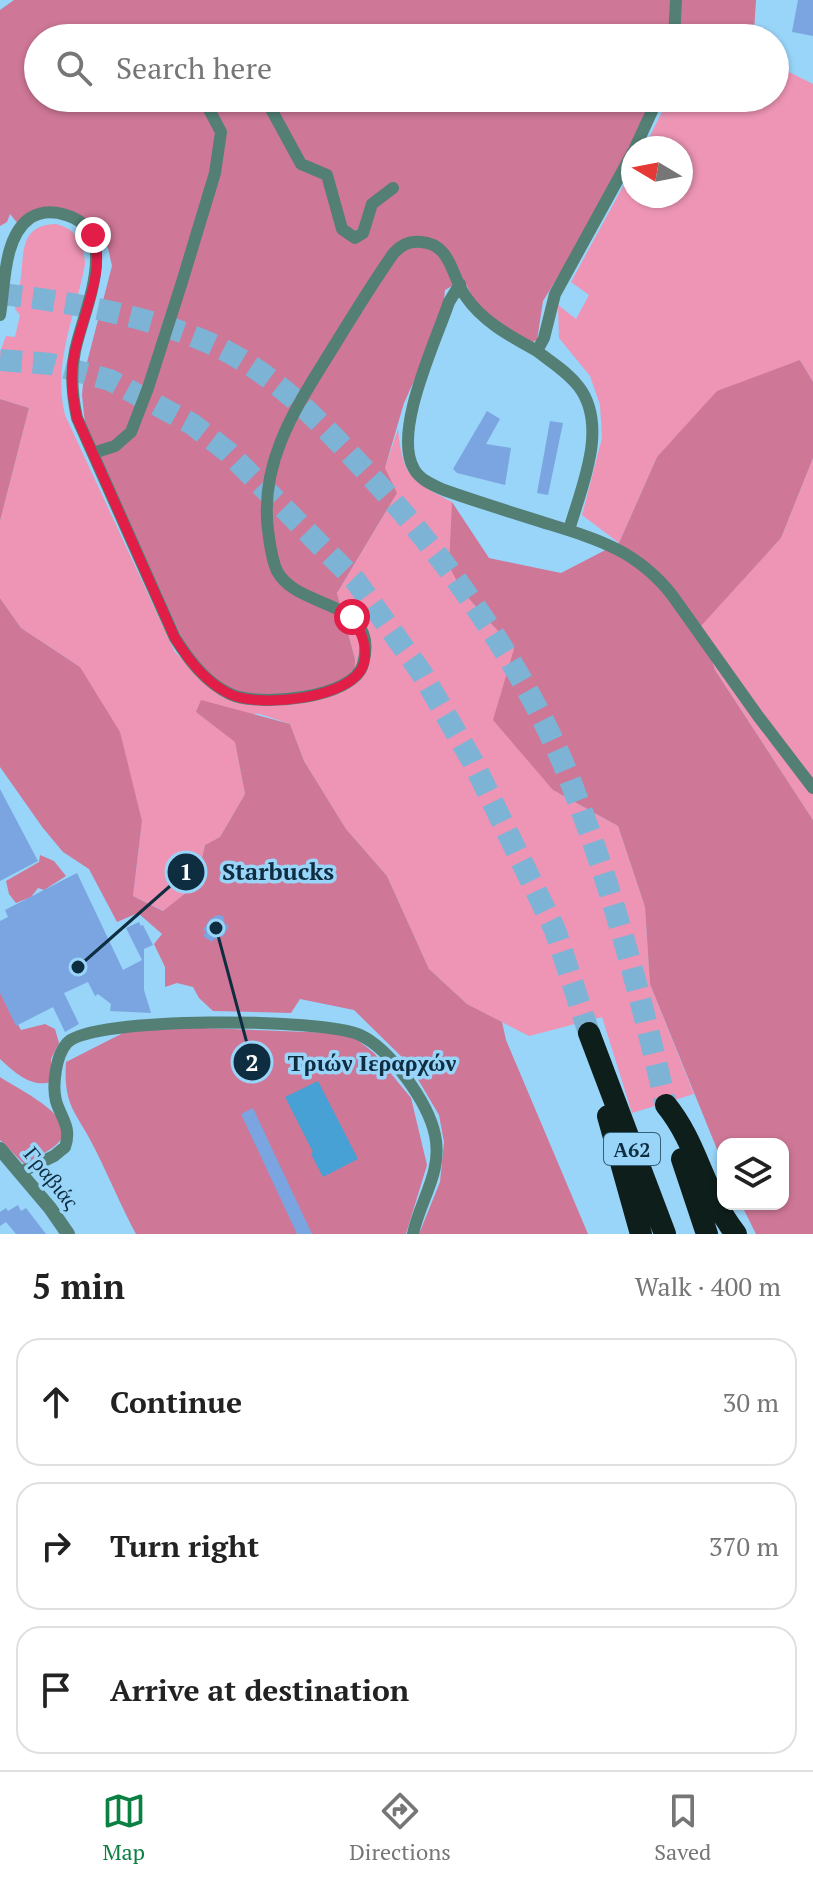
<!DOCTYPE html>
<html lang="en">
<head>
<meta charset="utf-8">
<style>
	:root { --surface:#fff; --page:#f2f2f2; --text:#222; --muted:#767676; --line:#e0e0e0; --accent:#0b8043 }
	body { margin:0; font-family:"PT Serif",serif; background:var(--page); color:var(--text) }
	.controls { position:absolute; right:24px; bottom:24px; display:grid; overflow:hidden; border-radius:16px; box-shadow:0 2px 6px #0004 }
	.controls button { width:72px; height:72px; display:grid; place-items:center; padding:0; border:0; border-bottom:2px solid var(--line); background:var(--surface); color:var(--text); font:40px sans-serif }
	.compass { position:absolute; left:621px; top:136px; width:72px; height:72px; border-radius:50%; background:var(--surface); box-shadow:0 2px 6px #0004; rotate:280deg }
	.stop { position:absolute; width:24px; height:24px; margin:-18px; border:6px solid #e11d48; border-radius:50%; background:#fff }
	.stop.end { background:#e11d48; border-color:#fff; box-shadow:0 2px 8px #0008 }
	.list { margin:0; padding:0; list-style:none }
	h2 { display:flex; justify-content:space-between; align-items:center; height:104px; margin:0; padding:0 32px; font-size:34px }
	h2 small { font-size:26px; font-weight:400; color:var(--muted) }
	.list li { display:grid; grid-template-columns:52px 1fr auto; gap:24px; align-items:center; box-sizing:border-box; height:128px; margin:0 16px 16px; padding:0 16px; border:2px solid var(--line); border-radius:24px }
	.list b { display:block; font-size:30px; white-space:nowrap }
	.list em { font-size:26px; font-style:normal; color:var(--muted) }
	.icon { flex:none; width:44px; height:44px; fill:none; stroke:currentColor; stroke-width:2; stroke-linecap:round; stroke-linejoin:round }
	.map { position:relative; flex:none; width:813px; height:1234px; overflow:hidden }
	.search { position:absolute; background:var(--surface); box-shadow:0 2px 6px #0004; left:24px; right:24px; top:24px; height:88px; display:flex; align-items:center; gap:20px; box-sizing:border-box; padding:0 28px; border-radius:44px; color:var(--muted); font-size:30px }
	.sheet { height:536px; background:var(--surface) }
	nav { display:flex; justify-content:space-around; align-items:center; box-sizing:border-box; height:112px; border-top:2px solid var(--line); background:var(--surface); font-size:22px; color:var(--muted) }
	nav a { display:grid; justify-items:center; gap:4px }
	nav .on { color:var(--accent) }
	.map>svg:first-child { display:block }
	.green { fill:#ee95b5 }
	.forest { fill:#ce7797 }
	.water { fill:#47a1d5 }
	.building { fill:#7ba5e1 }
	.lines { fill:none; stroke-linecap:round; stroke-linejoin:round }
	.motorway-tunnel { stroke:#7db3d4; stroke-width:22; stroke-dasharray:22 11; stroke-linecap:butt }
	.minor { stroke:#537f74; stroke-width:12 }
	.tertiary { stroke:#537f74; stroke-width:14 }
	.motorway { stroke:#0e1e1a; stroke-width:22 }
	.route { stroke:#e11d48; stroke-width:10 }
	.labels { text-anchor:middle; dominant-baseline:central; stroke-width:7; stroke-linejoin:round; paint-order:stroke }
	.shield { fill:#99d4f9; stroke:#385f78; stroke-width:2 }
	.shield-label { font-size:20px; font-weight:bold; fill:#0e2d40 }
	.street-label { font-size:22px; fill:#0e2d40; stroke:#99d4f9 }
	.leader { fill:none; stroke:#0e2d40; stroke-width:3 }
	.callout-dot { fill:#0e2d40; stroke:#99d4f9; stroke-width:3 }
	.mark-label { font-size:24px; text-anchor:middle; font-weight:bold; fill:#fff }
	.callout-label { font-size:24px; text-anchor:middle; font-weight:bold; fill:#0e2d40; stroke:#99d4f9; stroke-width:7; stroke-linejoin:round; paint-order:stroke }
</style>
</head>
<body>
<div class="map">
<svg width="813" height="1234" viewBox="0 0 813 1234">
	<rect width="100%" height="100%" fill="#99d4f9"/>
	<path class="green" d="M775,56L789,72L813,84V382L800,360L657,457L619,543L582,515L602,438L600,405L590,376L559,338L558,305L576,319L589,295L571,282L633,168V196H681V148H644L669,98H775Z
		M56,224C77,229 84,244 85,264C76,313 52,365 65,415L175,652L204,681L355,659L337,593L393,500L385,468L398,429C403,478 411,480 452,502V532L462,591L514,649L553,790L618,826L645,907L650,984L694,1094L632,1113L602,1017L529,1036L467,1004L429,969L387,876L346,829L304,761L290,724L260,714L196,712L235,741L245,794L220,837L205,845L196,885L164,911L133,896L142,821L80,667L21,628L0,598V521L29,408L0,399V352L6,336L15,337L20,315L15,309C17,298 20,287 21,276C24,250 21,225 56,224Z
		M813,458V820L715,670L701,625L781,538Z"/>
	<path class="forest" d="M14,0H756L754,32L745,38H38V98H650L637,134L583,236L543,301L537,340L526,345L481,317L467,286L461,281L445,290L442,319L404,403L385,468L397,493L337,593L355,659L354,684L320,698L234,700L189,654L85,424L82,395L84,374L112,266L108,248L90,225L51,214L19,225L10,214L7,222L0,226V10Z
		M800,360L813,382V458L781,538L701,626L715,670L813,820V1234H756L741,1204H783V1144H723V1164L650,984L645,907L618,826L553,790L493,720L514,649L462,591L449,566L452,502L489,558L561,573L619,543L657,457L717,391Z
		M0,399L29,408L0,521Z
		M0,598L21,628L80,667L120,732L142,821L133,896L163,911L196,885L205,845L220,837L245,794L235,742L196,712L201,700L290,724L304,761L346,829L387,876L429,969L467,1004L502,1022L506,1040L588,1234H419L440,1182L444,1142L439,1115L409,1064L354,1010L300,999L291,1013L213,1011L199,998L193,987L177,983L165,987V967L154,944L162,934L138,913L117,922L89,869L63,852L43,828L0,767Z
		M40,855L54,861L66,876L44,890L38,888L31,897L16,903L9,894L6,881L39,862Z
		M0,991L21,1030L45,1024L55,1029L59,1043L51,1059V1082C31,1088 14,1072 0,1059Z
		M203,1028L334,1033L354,1037L374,1053L411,1098L427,1165L406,1234H136C121,1206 109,1177 95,1149C77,1112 63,1108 66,1062L131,1029Z
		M0,1077C15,1088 85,1119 57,1144C48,1152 35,1158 24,1164L0,1140Z"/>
	<path class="water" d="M318,1081L358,1159L323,1177L311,1154L313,1152L285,1097Z"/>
	<path class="building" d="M798,0H813V36L792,32Z
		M487,411L500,419L486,444L511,448L505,485L457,473L453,469Z
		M550,421L563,423L548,495L537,493Z
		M0,789L38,861L0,881Z
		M77,873L123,970L142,960L126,928L139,922L141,926L143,925L153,945L144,949V990L151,1013L110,1011L111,1004L98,994L95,996L88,982L64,993L79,1024L65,1032L53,1007L16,1026L0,993V921L8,917L5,910Z
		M218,915L223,916L225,924L229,926L223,937L221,935L218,940L215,938L212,942L203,936L206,932L203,930L210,919Z
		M253,1108L312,1234H297L241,1114Z
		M18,1205L21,1211L26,1208L46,1234H16L6,1222L0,1226V1212L6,1208L8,1211Z"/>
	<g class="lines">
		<path class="motorway-tunnel" d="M0,294C68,301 161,318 222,349C278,377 322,424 364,469C446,557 522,662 568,775C611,882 640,993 666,1105
			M0,360L51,364L110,380L192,424L228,452L355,580L421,672L473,762L555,930L589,1033"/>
		<path class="minor" d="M194,38H211
			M674,38L676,0
			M265,98L301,164L327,175L342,229L355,238L363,233L372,204L393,188
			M635,148L658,98
			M460,284L449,302C436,341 392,432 414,469C420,480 433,485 444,490C475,501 507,511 539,521C593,538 635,548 672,595L758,716L813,788
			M0,315C5,286 3,237 30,218C41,211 54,211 66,215C123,232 83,311 75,351C70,374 72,395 77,418L175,638C189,660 205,682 230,694C257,707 354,699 363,664C381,598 298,611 277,571C271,558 270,544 268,530C259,459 299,403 334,346C353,315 372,284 393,254C401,245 408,241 421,242C452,244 451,277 466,297C483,322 512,337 537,351L544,338L555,294L633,152
			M537,351C551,362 568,372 579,387C609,427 581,488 569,530
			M93,453L115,446L131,432L148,388L182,282L215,173L221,132L203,98
			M21,1172L54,1156L65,1147C72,1127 61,1118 56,1101C52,1085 56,1055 67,1043C91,1016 325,1018 360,1035C390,1049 428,1102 435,1135C443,1172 420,1200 413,1234"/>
		<path class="tertiary" d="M0,1149L50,1208L68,1234"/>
		<path class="motorway" d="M589,1033L665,1234
			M666,1105C698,1144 703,1192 736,1234
			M608,1116L641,1234
			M682,1159L707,1234"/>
	</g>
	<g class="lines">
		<path class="route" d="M93,235C108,270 78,325 73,362C70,381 73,399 77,418L175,638C189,661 207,684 232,695C261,707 343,699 361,670C371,653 361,631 352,617"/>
	</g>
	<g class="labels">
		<rect class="shield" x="604" y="1133" width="56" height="32" rx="6"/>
		<g class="shield-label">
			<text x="632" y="1149">Α62</text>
		</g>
		<g class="street-label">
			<text transform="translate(52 1177) rotate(51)">Γραβιάς</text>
		</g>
	</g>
	<path class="leader" d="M78 967L186 872M216 928L252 1062"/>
	<g class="callout-dot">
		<circle cx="78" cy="967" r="8"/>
		<circle cx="216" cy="928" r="8"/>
		<circle cx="186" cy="872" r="20"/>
		<circle cx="252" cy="1062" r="20"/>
	</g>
	<g class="mark-label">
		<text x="186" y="880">1</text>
		<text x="252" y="1071">2</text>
	</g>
	<g class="callout-label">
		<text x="278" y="880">Starbucks</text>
		<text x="372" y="1071">Τριών Ιεραρχών</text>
	</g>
</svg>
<div class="controls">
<button><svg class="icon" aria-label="layers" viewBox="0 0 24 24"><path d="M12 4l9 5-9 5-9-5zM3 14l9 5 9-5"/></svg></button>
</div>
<svg class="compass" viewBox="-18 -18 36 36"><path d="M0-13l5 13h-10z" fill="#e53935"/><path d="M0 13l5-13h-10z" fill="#767676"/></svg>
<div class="stop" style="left:352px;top:617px"></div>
<div class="stop end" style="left:93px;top:235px"></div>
<div class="search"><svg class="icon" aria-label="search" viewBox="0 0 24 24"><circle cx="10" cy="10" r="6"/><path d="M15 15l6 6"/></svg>Search here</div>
</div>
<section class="sheet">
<h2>5 min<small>Walk · 400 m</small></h2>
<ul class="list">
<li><svg class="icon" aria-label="ahead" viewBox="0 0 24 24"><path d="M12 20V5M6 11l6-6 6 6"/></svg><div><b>Continue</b></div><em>30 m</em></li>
<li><svg class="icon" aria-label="right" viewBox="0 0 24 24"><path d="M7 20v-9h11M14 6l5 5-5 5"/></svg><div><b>Turn right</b></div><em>370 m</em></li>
<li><svg class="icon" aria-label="arrive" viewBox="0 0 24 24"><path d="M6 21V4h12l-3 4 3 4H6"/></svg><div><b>Arrive at destination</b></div></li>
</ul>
</section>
<nav>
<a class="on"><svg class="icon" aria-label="map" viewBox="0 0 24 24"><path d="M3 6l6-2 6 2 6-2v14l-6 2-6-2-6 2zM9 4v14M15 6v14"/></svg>Map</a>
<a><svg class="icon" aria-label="directions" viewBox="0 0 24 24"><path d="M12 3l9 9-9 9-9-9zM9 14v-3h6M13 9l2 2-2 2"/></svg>Directions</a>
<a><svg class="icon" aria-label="saved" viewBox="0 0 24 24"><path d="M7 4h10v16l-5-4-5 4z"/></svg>Saved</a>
</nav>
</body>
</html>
